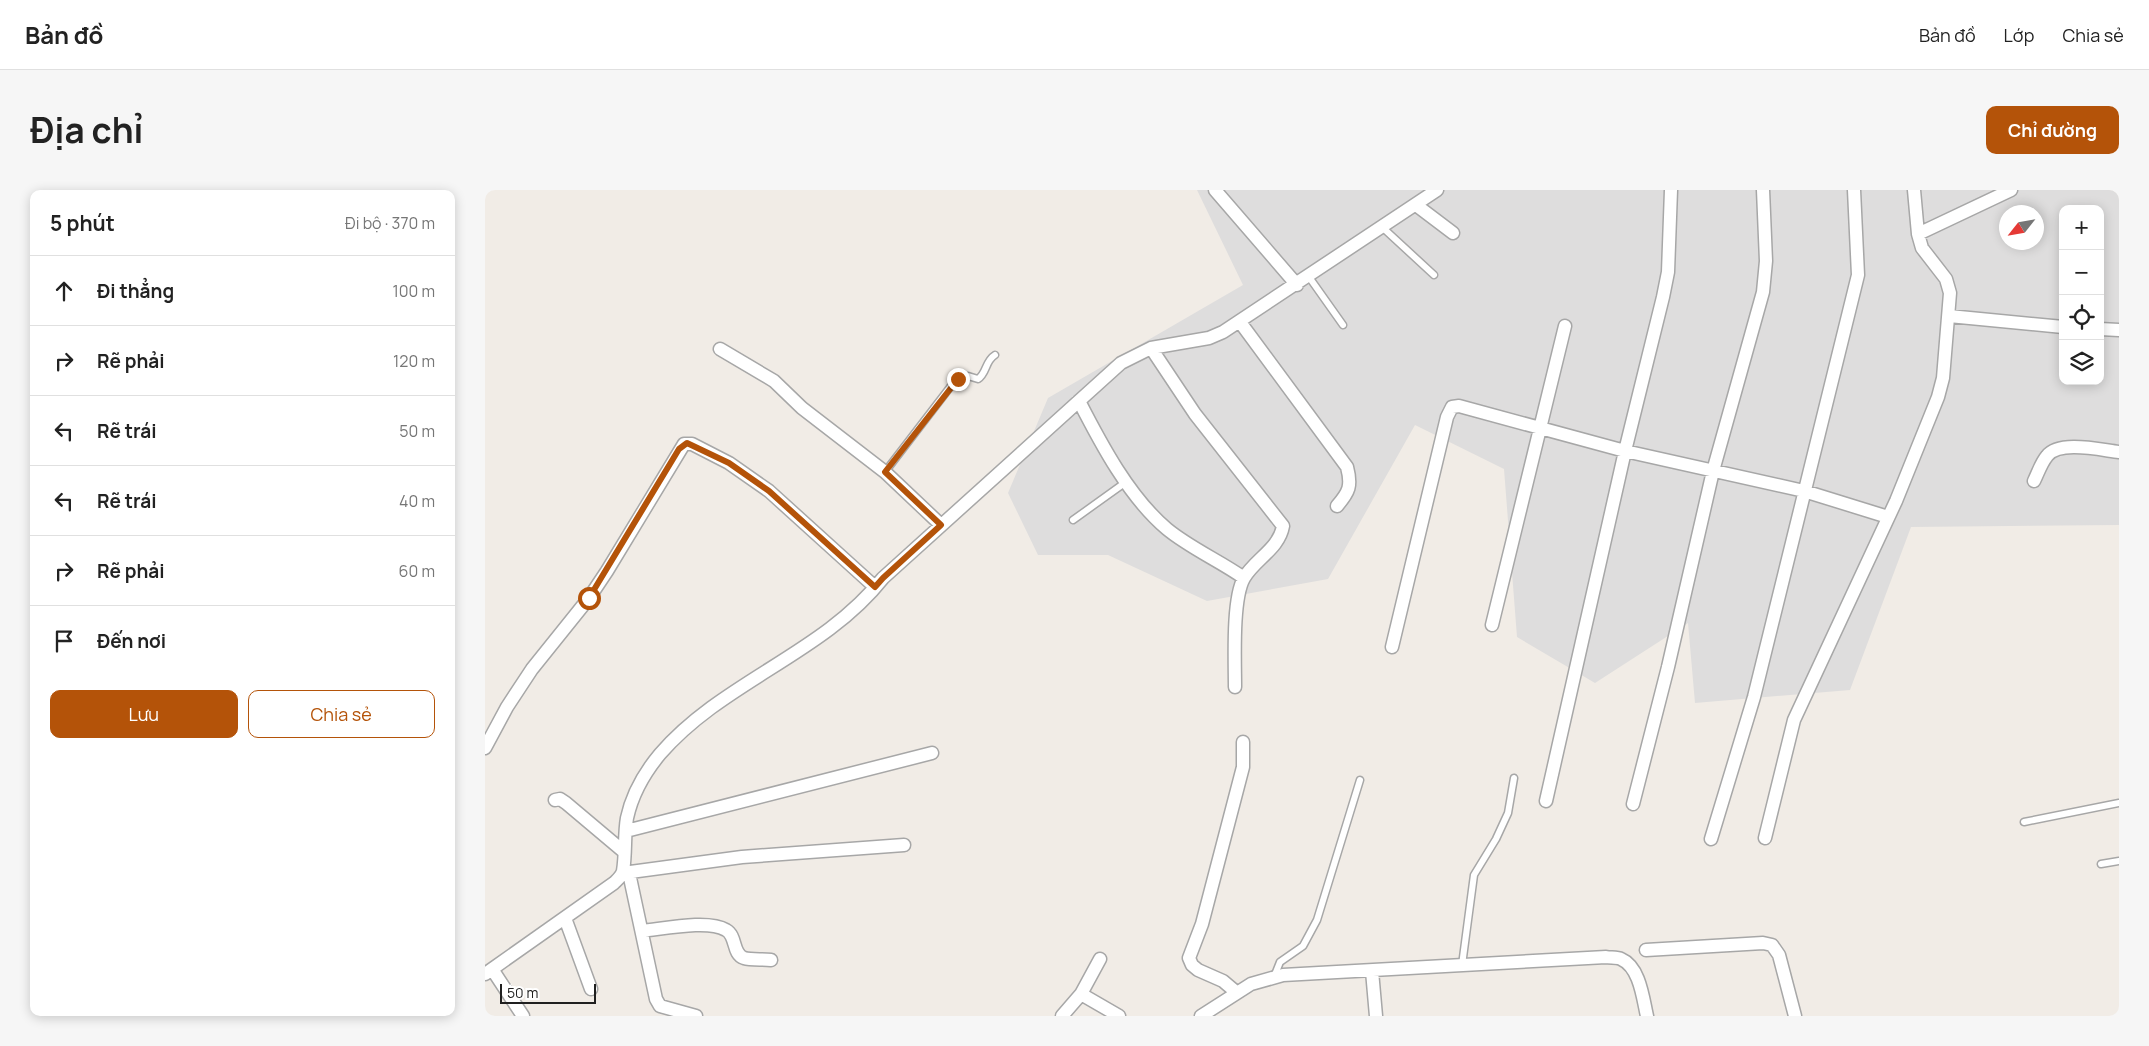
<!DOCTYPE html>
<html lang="vi">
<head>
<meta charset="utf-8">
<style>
	:root { --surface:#fff; --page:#f6f6f6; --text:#222; --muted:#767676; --line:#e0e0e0; --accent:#b45309 }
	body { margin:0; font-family:Manrope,sans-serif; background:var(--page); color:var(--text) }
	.controls { position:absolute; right:15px; top:15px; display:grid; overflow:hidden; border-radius:10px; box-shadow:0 2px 12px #0003 }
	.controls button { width:45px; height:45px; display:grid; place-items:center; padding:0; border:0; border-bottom:1px solid var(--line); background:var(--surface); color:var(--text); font:25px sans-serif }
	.compass { position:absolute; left:1514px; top:15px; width:45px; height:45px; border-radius:50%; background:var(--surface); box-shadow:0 2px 12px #0003; rotate:239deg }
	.scale { position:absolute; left:15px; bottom:12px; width:96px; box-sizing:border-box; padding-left:5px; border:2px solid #202020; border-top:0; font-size:14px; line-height:18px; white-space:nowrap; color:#202020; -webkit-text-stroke:4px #fff; paint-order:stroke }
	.stop { position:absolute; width:15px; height:15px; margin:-11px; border:4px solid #b45309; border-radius:50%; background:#fff }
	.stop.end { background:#b45309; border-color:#fff; box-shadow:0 1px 5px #0008 }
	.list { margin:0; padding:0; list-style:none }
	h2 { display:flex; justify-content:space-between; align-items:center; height:65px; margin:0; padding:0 20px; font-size:21px }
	h2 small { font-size:16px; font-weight:400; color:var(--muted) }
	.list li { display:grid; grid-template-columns:32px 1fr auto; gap:15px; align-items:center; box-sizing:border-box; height:70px; padding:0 20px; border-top:1px solid var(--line) }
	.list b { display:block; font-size:19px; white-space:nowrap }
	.list em { font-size:16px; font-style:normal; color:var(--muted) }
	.actions { display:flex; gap:10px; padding:15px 20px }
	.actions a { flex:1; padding:11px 0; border:1px solid var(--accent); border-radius:10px; text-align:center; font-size:18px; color:var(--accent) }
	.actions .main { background:var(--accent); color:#fff }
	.icon { flex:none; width:28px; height:28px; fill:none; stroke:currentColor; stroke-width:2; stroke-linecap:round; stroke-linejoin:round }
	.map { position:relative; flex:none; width:1634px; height:826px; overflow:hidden; border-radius:10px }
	header { display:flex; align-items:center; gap:30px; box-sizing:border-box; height:70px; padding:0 25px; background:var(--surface); border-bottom:1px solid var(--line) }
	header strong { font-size:24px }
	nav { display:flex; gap:28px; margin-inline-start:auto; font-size:18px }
	.intro { display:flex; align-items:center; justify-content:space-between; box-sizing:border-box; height:120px; padding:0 30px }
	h1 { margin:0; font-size:35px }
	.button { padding:12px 22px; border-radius:10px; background:var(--accent); color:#fff; font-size:18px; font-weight:700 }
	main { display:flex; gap:30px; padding:0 30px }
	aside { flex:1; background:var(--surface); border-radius:10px; box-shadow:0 2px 12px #0003 }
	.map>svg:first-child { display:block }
	.residential { fill:#dedddd; fill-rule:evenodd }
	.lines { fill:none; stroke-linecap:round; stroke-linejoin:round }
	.service-casing { stroke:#a7a7a7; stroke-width:9 }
	.minor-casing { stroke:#a7a7a7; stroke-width:15 }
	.service { stroke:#fff; stroke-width:6 }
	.minor { stroke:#fff; stroke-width:12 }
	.route { stroke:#b45309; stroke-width:6 }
</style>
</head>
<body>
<header>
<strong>Bản đồ</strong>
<nav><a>Bản đồ</a><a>Lớp</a><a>Chia sẻ</a></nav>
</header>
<div class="intro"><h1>Địa chỉ</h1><a class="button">Chỉ đường</a></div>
<main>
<aside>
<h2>5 phút<small>Đi bộ · 370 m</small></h2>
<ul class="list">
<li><svg class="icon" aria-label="ahead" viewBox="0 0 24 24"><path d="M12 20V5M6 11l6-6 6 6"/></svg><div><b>Đi thẳng</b></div><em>100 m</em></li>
<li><svg class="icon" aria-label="right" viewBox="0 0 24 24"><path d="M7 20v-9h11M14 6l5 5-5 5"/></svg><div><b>Rẽ phải</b></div><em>120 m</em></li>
<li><svg class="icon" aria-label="left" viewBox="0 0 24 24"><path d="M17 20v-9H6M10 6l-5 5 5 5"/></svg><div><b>Rẽ trái</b></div><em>50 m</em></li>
<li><svg class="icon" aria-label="left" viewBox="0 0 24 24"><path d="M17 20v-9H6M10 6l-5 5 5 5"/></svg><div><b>Rẽ trái</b></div><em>40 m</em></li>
<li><svg class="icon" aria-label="right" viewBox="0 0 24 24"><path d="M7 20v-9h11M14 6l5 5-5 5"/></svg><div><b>Rẽ phải</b></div><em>60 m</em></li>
<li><svg class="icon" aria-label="arrive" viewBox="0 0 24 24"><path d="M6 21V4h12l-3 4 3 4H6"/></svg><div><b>Đến nơi</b></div></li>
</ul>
<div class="actions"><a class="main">Lưu</a><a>Chia sẻ</a></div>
</aside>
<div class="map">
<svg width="1634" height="826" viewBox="0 0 1634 826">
	<rect width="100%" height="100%" fill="#f1ece6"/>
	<path class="residential" d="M712,0H1634V335L1426,337L1365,500L1210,513L1203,433L1110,493L1032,447L1019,279L930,235L843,389L722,411L623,365H553L523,303L563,208L758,95ZM1578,19H1615V191H1578ZM1522,22H1552V52H1522Z"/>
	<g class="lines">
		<g class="service-casing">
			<path id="service" d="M897,37L949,85
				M824,87L858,135
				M400,282L466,196L473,189L483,186L493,189C502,183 500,171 510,165
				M588,330L641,292
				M1539,632L1634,613
				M1616,674L1634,671
				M977,775L989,685L1011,649L1023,623L1029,588
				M789,787L795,772L818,756L832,730L875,590"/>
		</g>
		<g class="minor-casing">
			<path id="minor" d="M730,0L812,95
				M931,15L968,43
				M1433,44L1526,0
				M1464,126L1578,137
				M755,132L862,277C867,296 864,302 852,316
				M1615,139L1634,140
				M666,158L710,224L798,336C794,359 770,369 759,388C747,409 750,471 750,497
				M235,159L289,191L317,218L400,282L456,335
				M594,211C616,254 644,307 682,339C705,358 735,371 759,388
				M1549,291C1553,283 1556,273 1562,266C1574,250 1616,260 1634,262
				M1007,435L1080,136
				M907,457L962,227L967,217L974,216L1140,261L1319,301L1403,327
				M0,558L22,517L47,479L104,408L122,381L199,254H207L244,273L284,301L390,397
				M70,610L75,609L81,613L138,661
				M1061,611L1140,261L1178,107L1183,82L1186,0
				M1148,614L1183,477L1228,281L1278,102L1281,71L1278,0
				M141,641L447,563
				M1280,648L1309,530L1411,311L1453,207L1458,188L1465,103L1461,89L1437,58L1433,44L1429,0
				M1226,649L1269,507L1373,85L1369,0
				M138,683L257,667L419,655
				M144,683L171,809L175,816L211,826
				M80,728L106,799
				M157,741C178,739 223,729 241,740C252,746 247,764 259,768C266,770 277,769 286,770
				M1161,760L1278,753L1287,755L1294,765L1310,826
				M7,779L38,826
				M887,781L891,826
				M0,784L129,693C132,690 137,686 138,681C141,664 139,645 142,628C147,605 160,582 175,564C238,491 338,464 398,388L636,173L666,158L724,148L738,142L952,0
				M751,802L738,791L713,780L707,775L704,768L717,734L758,577V552
				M596,804L615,769
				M577,826L596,804L634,826
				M716,826L766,794L798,785L1121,767C1125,768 1132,767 1136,769C1155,777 1158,809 1162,826"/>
		</g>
		<use href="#service" class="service"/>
		<use href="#minor" class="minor"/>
	</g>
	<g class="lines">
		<path class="route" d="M104,408L194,259L202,253L244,273L284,301L390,397L398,388L456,335L400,282L473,189"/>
	</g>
</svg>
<div class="controls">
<button>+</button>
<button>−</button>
<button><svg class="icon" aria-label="locate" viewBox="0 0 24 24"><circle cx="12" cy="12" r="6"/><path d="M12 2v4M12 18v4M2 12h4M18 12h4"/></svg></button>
<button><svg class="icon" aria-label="layers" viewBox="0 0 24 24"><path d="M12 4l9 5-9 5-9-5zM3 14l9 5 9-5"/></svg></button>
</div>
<svg class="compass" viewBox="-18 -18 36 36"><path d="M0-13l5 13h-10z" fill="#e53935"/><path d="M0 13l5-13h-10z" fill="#767676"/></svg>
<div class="scale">50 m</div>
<div class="stop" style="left:104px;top:408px"></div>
<div class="stop end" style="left:473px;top:189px"></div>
</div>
</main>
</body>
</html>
